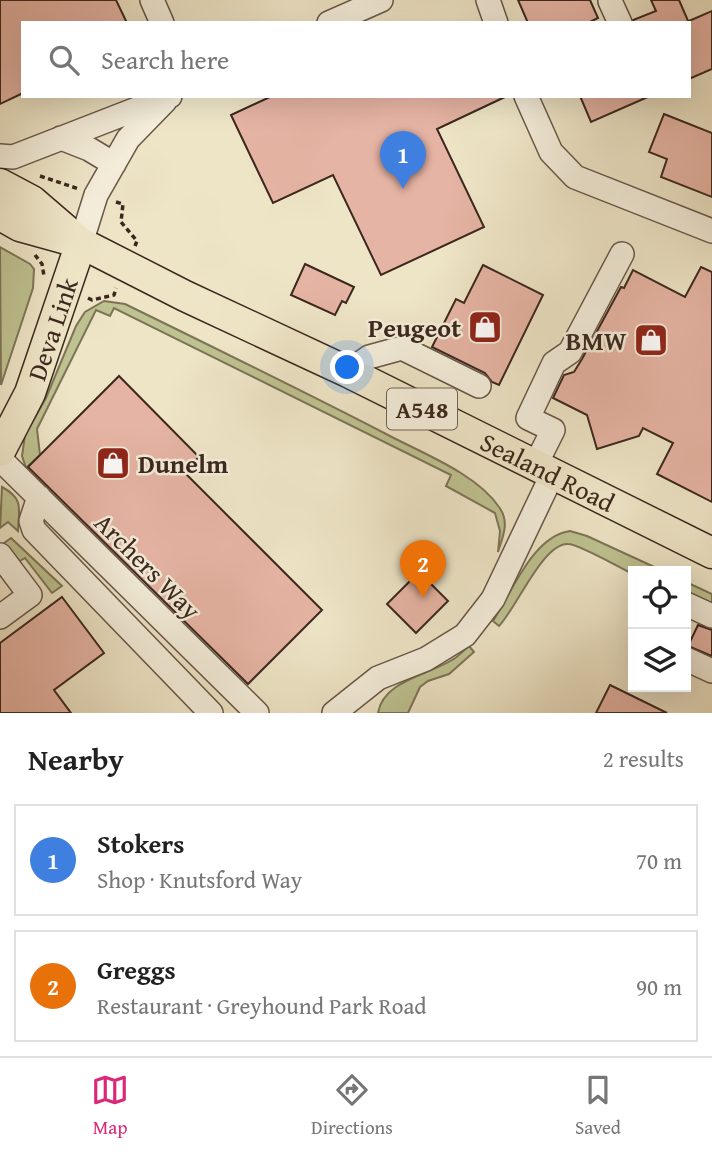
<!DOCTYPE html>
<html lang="en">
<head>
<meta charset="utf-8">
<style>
	:root { --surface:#fff; --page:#f6f6f6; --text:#222; --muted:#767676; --line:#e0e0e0; --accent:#db2777 }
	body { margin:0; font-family:"Gentium Book Plus",serif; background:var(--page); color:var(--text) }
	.controls { position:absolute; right:21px; bottom:21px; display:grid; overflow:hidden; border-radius:0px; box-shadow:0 7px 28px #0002 }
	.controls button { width:63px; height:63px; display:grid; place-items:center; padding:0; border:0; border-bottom:2px solid var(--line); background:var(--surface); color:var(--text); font:35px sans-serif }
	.you { position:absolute; left:348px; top:368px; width:24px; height:24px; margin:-18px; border:5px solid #fff; border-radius:50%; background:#1a73e8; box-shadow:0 0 0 10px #1a73e833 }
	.badge { display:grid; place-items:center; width:46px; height:46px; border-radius:50%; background:var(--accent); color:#fff; font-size:23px; font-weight:700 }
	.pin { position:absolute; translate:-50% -58px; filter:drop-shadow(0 2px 4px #0008) }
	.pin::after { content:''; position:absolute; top:37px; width:24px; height:21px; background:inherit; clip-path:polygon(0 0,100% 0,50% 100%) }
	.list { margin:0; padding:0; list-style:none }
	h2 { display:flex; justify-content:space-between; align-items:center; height:91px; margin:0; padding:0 28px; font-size:30px }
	h2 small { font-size:23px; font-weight:400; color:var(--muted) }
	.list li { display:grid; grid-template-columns:46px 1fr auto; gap:21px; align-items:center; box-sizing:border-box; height:112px; margin:0 14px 14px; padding:0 14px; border:2px solid var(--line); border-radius:0px }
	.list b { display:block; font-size:26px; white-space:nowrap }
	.list p { margin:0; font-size:23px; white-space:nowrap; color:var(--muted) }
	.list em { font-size:23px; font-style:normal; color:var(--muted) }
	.icon { flex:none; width:38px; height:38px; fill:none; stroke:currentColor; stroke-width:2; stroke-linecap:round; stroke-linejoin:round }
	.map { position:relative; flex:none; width:712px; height:713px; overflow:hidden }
	.search { position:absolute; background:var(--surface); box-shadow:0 7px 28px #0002; left:21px; right:21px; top:21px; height:77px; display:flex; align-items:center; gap:18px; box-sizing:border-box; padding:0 24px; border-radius:0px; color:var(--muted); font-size:26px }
	.sheet { height:343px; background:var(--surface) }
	nav { display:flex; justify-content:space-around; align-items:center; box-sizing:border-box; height:98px; border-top:2px solid var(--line); background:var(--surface); font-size:19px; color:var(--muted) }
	nav a { display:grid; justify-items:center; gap:4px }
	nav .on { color:var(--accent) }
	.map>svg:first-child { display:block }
	.green { fill:#bfc291; stroke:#7d7458; stroke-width:2 }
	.building { fill:#e6b4a4; stroke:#3b271e; stroke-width:2 }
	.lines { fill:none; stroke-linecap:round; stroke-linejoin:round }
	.minor-casing { stroke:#685648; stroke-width:26 }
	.major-casing { stroke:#3b271e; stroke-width:33 }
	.path { stroke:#3b271e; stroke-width:3.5; stroke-dasharray:5 3.5; stroke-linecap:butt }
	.minor { stroke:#f4eedb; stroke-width:23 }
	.major { stroke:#eee5c7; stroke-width:30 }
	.labels { text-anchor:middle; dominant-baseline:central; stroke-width:5; stroke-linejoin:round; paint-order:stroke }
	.shield { fill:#f4eedb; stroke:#726357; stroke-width:2 }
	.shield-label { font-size:24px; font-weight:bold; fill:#3b271e }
	.poi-label { font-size:26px; font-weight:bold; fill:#3b271e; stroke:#f4eedb; text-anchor:end }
	.street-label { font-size:26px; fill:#3b271e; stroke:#f4eedb }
</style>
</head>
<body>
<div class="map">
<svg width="712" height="713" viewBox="0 0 712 713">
	<rect width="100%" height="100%" fill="#eee5c7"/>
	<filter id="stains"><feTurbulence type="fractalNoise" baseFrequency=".00286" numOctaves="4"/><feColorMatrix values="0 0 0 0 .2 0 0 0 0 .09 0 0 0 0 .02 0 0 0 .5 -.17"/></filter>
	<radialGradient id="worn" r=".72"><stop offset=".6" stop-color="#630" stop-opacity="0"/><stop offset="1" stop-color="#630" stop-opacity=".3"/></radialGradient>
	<path class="green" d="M0,247L30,264L34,269L33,288L1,385Z
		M104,301L125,304C213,347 301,390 388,435C422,453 477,474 499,507C510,522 503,536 498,552L500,531L495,513L446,486L451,475L114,308L110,316L96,310L37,429L40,455L26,468L22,456L25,435L46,398L76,326L85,312Z
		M2,487C24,499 19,508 18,531L8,522L0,528Z
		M570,531L587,536L663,571H633V574C620,568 579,544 568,544C543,543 517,607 499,626L493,621C512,592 533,536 570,531Z
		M11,538L62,586L52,593L25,558L13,565L0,546Z
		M686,582L712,594V612L686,599Z
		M469,646L474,652L449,674L428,681L420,687L408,713H378C383,681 428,675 452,660C458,657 463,651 469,646Z"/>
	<path class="building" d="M0,0H116L127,23H23V93L0,104Z
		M518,0H590L598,18L588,23H528Z
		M651,0H679L689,23H634L633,20L656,11Z
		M712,11V69L689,79V21Z
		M272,96H507L437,129L484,227L381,275L333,175L273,203L231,115Z
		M580,96H650L591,122Z
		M664,114L712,133V197L661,177L667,159L649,152Z
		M305,264L354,287L346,303L342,301L335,315L291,295Z
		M483,265L543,295L499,385L492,382L485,373L432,347L456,299L464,303Z
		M701,267L712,272V502L657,474L673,443L643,428L639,436L597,449L587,415L553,398L564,375L574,372L582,359L621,287L624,288L633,270L685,297Z
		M119,376L199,457L184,472L322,610L248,684L28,467Z
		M419,572L448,601L416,633L387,604Z
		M62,597L104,653L54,690L71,713H0V643Z
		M698,625L712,630V656L688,646Z
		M610,685L667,713H596Z"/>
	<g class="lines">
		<g class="minor-casing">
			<path id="minor" d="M152,0L162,23
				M488,0L496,23
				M610,1L620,23
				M329,23L381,0
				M526,96L551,152L575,177L712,231
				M61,138L89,149L114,164
				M0,156L13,157L170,96
				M81,243L96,195L128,139L165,101
				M348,372L369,357L402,348L479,386
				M0,459L257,713
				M535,466L553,430L528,418L554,363L570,352L622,254
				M39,497L31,521L34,530L211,713
				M0,555L30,595L0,617
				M686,604L712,616
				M686,659L712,671
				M334,713L378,678L426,659L465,635L493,599L552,475"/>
		</g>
		<g class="major-casing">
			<g id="major">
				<path d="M0,184L32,201L75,238"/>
				<path id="s1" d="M0,215L20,226L81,243L185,296L348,372L712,553"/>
				<path id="s2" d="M0,451L30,393L81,243"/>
			</g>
		</g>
		<path class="path" d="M40,176L79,189
			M116,202L123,204L121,222L137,241L135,246
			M35,255L42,264L44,276
			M88,298L92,300L114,295L116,288"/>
		<use href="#minor" class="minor"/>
		<use href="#major" class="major"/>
	</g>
	<defs>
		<g id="shop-square" transform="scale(1.75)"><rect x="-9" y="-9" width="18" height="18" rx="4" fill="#8f2418" stroke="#f4eedb"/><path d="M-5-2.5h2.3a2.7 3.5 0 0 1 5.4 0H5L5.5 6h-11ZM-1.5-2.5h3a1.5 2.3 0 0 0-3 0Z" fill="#fff"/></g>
	</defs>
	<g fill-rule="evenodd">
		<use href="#shop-square" x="485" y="327"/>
		<use href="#shop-square" x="651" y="340"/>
		<use href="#shop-square" x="113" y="463"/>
	</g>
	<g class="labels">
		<rect class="shield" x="387" y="388.5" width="70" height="41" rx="5"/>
		<g class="shield-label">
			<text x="422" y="409">A548</text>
		</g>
		<g class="poi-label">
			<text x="461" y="327">Peugeot</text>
			<text x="626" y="340">BMW</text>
			<text x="138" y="463" text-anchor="start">Dunelm</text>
		</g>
		<g class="street-label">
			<text stroke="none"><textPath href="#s2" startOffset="133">Deva Link</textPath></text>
			<text stroke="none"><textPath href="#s1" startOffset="606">Sealand Road</textPath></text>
			<text transform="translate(148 566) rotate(45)">Archers Way</text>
		</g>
	</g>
	<rect width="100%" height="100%" filter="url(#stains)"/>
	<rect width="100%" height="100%" fill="url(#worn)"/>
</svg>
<div class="controls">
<button><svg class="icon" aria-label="locate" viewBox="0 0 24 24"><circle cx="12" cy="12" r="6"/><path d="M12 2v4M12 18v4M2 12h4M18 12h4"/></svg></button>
<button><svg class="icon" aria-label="layers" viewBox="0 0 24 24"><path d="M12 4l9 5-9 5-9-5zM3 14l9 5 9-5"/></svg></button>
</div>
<div class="you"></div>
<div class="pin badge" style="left:403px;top:189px;background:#3f7fe0">1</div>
<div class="pin badge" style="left:423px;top:598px;background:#e8710a">2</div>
<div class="search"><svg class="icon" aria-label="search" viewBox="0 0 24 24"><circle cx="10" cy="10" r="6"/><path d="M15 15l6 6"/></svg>Search here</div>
</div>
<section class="sheet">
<h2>Nearby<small>2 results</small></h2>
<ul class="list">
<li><span class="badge" style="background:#3f7fe0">1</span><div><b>Stokers</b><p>Shop · Knutsford Way</p></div><em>70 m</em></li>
<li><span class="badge" style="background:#e8710a">2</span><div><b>Greggs</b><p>Restaurant · Greyhound Park Road</p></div><em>90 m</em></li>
</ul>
</section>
<nav>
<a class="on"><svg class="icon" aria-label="map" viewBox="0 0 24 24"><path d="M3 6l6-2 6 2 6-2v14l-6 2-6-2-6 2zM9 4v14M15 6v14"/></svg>Map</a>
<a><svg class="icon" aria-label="directions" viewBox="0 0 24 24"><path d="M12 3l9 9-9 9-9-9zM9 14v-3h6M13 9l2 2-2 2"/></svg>Directions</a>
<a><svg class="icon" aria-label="saved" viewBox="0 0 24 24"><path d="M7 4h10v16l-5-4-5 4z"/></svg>Saved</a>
</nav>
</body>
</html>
